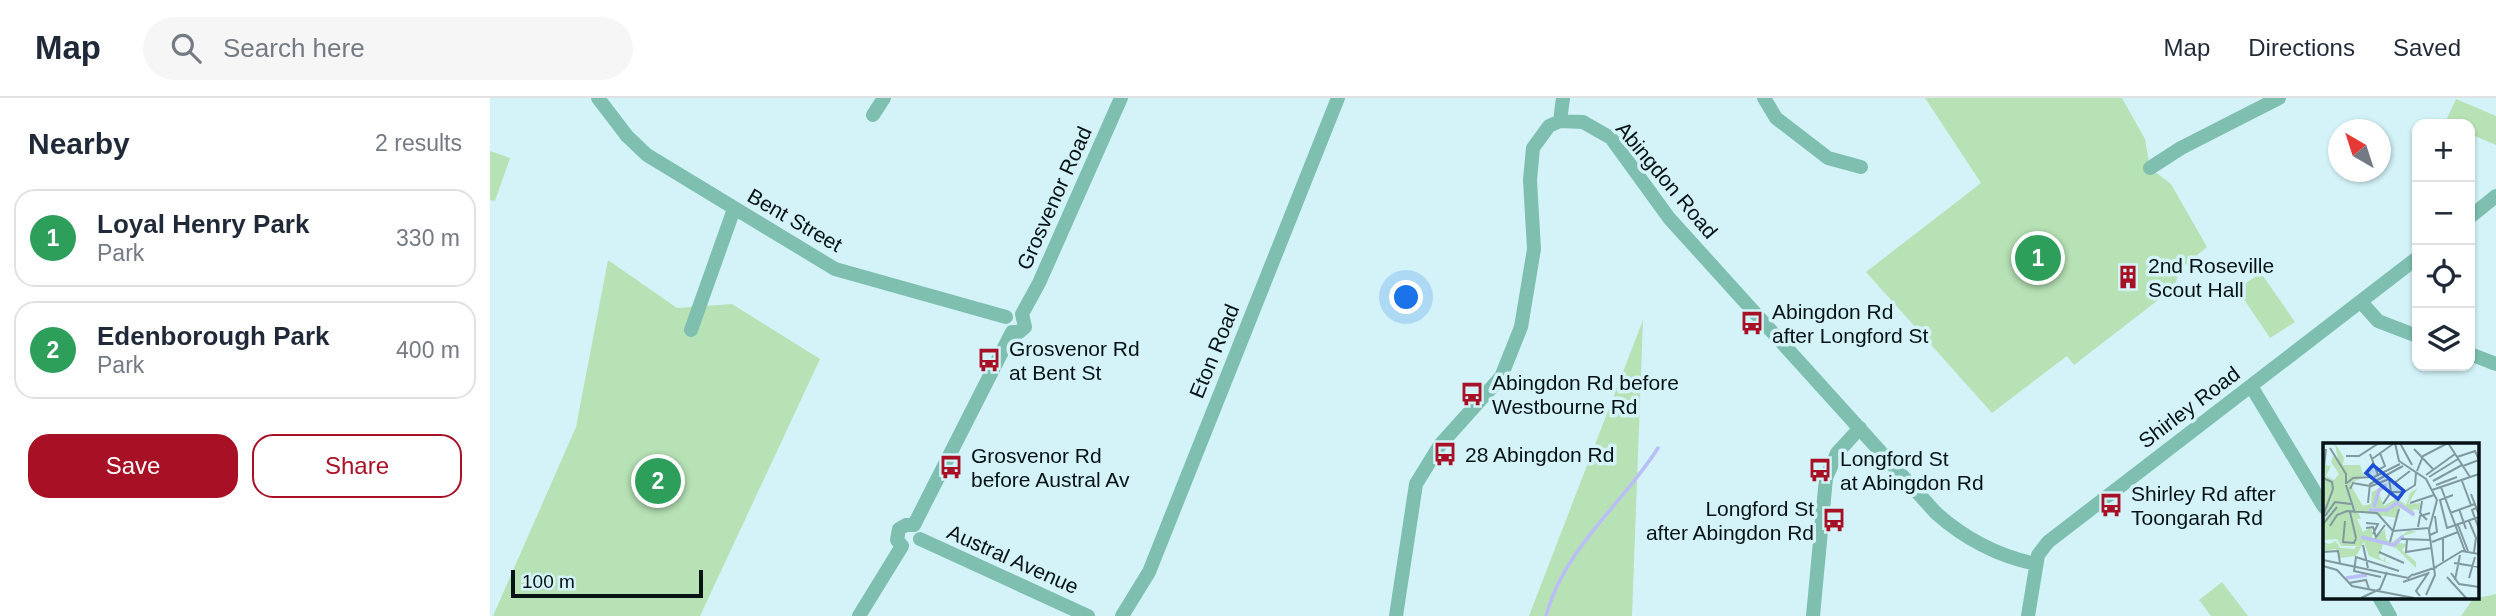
<!DOCTYPE html>
<html lang="en">
<head>
<meta charset="utf-8">
<style>
	:root { --surface:#fff; --page:#f6f6f7; --text:#1f2937; --muted:#747a83; --line:#e0e1e3; --accent:#a81025 }
	body { margin:0; font-family:Arial,sans-serif; background:var(--page); color:var(--text) }
	.controls { position:absolute; right:21px; top:21px; display:grid; overflow:hidden; border-radius:14px; box-shadow:0 2px 5px #0004 }
	.controls button { width:63px; height:63px; display:grid; place-items:center; padding:0; border:0; border-bottom:2px solid var(--line); background:var(--surface); color:var(--text); font:35px sans-serif }
	.compass { position:absolute; left:1838px; top:21px; width:63px; height:63px; border-radius:50%; background:var(--surface); box-shadow:0 2px 5px #0004; rotate:321deg }
	.scale { position:absolute; left:21px; bottom:18px; width:192px; box-sizing:border-box; padding-left:7px; border:4px solid #071215; border-top:0; font-size:19px; line-height:24px; white-space:nowrap; color:#071215; -webkit-text-stroke:5px #d3f3f9; paint-order:stroke }
	.you { position:absolute; left:917px; top:200px; width:24px; height:24px; margin:-18px; border:5px solid #fff; border-radius:50%; background:#1a73e8; box-shadow:0 0 0 10px #1a73e833 }
	.badge { display:grid; place-items:center; width:46px; height:46px; border-radius:50%; background:var(--accent); color:#fff; font-size:23px; font-weight:700 }
	.pin { position:absolute; translate:-50% -50%; border:4px solid #fff; box-shadow:0 2px 7px #0006 }
	.list { margin:0; padding:0; list-style:none }
	h2 { display:flex; justify-content:space-between; align-items:center; height:91px; margin:0; padding:0 28px; font-size:30px }
	h2 small { font-size:23px; font-weight:400; color:var(--muted) }
	.list li { display:grid; grid-template-columns:46px 1fr auto; gap:21px; align-items:center; box-sizing:border-box; height:98px; margin:0 14px 14px; padding:0 14px; border:2px solid var(--line); border-radius:21px }
	.list b { display:block; font-size:26px; white-space:nowrap }
	.list p { margin:0; font-size:23px; white-space:nowrap; color:var(--muted) }
	.list em { font-size:23px; font-style:normal; color:var(--muted) }
	.actions { display:flex; gap:14px; padding:21px 28px }
	.actions a { flex:1; padding:16px 0; border:2px solid var(--accent); border-radius:21px; text-align:center; font-size:24px; color:var(--accent) }
	.actions .main { background:var(--accent); color:#fff }
	.icon { flex:none; width:38px; height:38px; fill:none; stroke:currentColor; stroke-width:2; stroke-linecap:round; stroke-linejoin:round }
	.map { position:relative; flex:none; width:2006px; height:518px; overflow:hidden }
	header { display:flex; align-items:center; gap:42px; box-sizing:border-box; height:98px; padding:0 35px; background:var(--surface); border-bottom:2px solid var(--line) }
	header strong { font-size:33px }
	nav { display:flex; gap:38px; margin-inline-start:auto; font-size:24px }
	.search { width:490px; height:63px; background:var(--page); display:flex; align-items:center; gap:18px; box-sizing:border-box; padding:0 24px; border-radius:38px; color:var(--muted); font-size:26px }
	main { display:flex }
	aside { flex:1; background:var(--surface) }
	.map>svg:first-child { display:block }
	.green { fill:#b7e2b5 }
	.lines { fill:none; stroke-linecap:round; stroke-linejoin:round }
	.stream { stroke:#b9bff6; stroke-width:3.5 }
	.minor { stroke:#7ebfb0; stroke-width:14 }
	.labels { text-anchor:middle; dominant-baseline:central; stroke-width:7; stroke-linejoin:round; paint-order:stroke }
	.street-label { font-size:21px; fill:#071215; stroke:#d3f3f9 }
	.poi-label { font-size:21px; fill:#071215; stroke:#d3f3f9; text-anchor:start }
	.inset-river { fill:none; stroke:#b9bff6; stroke-width:3.5 }
	.inset-road { fill:none; stroke:#81999e; stroke-width:2 }
	.view { fill:#1d4ed8; fill-opacity:0.15; stroke:#1d4ed8; stroke-width:3.5 }
	.inset-edge { fill:none; stroke:#071215; stroke-width:3.5 }
</style>
</head>
<body>
<header>
<strong>Map</strong>
<div class="search"><svg class="icon" aria-label="search" viewBox="0 0 24 24"><circle cx="10" cy="10" r="6"/><path d="M15 15l6 6"/></svg>Search here</div>
<nav><a>Map</a><a>Directions</a><a>Saved</a></nav>
</header>
<main>
<aside>
<h2>Nearby<small>2 results</small></h2>
<ul class="list">
<li><span class="badge" style="background:#2e9e5b">1</span><div><b>Loyal Henry Park</b><p>Park</p></div><em>330 m</em></li>
<li><span class="badge" style="background:#2e9e5b">2</span><div><b>Edenborough Park</b><p>Park</p></div><em>400 m</em></li>
</ul>
<div class="actions"><a class="main">Save</a><a>Share</a></div>
</aside>
<div class="map">
<svg width="2006" height="518" viewBox="0 0 2006 518">
	<rect width="100%" height="100%" fill="#d3f3f9"/>
	<path class="green" d="M1435,0H1632L1655,41L1660,70L1681,86L1717,149L1689,172L1685,189L1584,267L1577,258L1502,315L1376,174L1491,85Z
		M1966,1L2006,18V47L1980,36V26L1955,25Z
		M0,53L20,60L5,103L0,102Z
		M118,162L187,210L242,206L330,261L210,518H3L86,329Z
		M1771,175L1805,224L1780,240L1747,191Z
		M1153,222L1142,518H1039Z
		M1732,484L1758,518H1721L1709,502Z
		M2006,496V518H1971L1983,501Z"/>
	<g class="lines">
		<path class="stream" d="M1056,518C1074,450 1132,407 1168,350"/>
		<path class="minor" d="M108,0L137,38L157,57L345,171L516,219
			M1274,0L1286,20L1338,60L1371,69
			M383,17L394,0
			M1070,23L1073,0
			M1660,70L1691,50L1789,0
			M1980,119L2006,98
			M1871,204L1888,223L1927,238
			M532,216L549,185L631,0
			M201,232L244,111
			M522,234H529L535,229L532,216
			M1980,256L2006,266
			M1761,288L1834,409
			M424,427L522,234
			M430,441L598,518
			M412,448L407,442L409,431L416,427H424
			M1889,499L1900,518
			M369,518L412,448
			M632,518L659,474L848,0
			M906,518L926,386L950,347L1011,279L1031,229L1044,151L1040,82L1043,50L1059,28L1070,23L1093,24L1121,40L1179,120L1446,415C1475,441 1508,458 1546,466
			M1323,518L1336,380L1347,355L1370,330
			M1538,518L1548,457L1558,444L1927,160"/>
	</g>
	<defs>
		<g id="building-bare" transform="scale(1.89)"><path d="M-4-6H4V6H1V3H-1V6H-4ZM-2.5-4.3h1.7v1.8h-1.7ZM.8-4.3h1.7v1.8H.8ZM-2.5-1h1.7V.8h-1.7ZM.8-1h1.7V.8H.8Z" fill="#a81025" stroke="#d3f3f9" stroke-width="2.5" paint-order="stroke"/></g>
		<g id="bus-bare" transform="scale(1.89)"><path d="M-5-6H5V4H4V6H2V4H-2V6H-4V4H-5ZM-3.5-4V0h7V-4ZM-3.5 1.2v1.5H-2V1.2ZM2 1.2v1.5H3.5V1.2Z" fill="#a81025" stroke="#d3f3f9" stroke-width="2.5" paint-order="stroke"/></g>
	</defs>
	<g fill-rule="evenodd">
		<use href="#building-bare" x="1638" y="179"/>
		<use href="#bus-bare" x="1262" y="225"/>
		<use href="#bus-bare" x="499" y="262"/>
		<use href="#bus-bare" x="982" y="296"/>
		<use href="#bus-bare" x="955" y="356"/>
		<use href="#bus-bare" x="461" y="369"/>
		<use href="#bus-bare" x="1330" y="372"/>
		<use href="#bus-bare" x="1621" y="407"/>
		<use href="#bus-bare" x="1344" y="422"/>
	</g>
	<g class="labels">
		<g class="street-label">
			<text transform="translate(1177 82) rotate(50)">Abingdon Road</text>
			<text transform="translate(564 100) rotate(-66)">Grosvenor Road</text>
			<text transform="translate(305 122) rotate(30)">Bent Street</text>
			<text transform="translate(724 253) rotate(-68)">Eton Road</text>
			<text transform="translate(1699 309) rotate(-37)">Shirley Road</text>
			<text transform="translate(523 461) rotate(24)">Austral Avenue</text>
		</g>
		<g class="poi-label">
			<text x="1658" y="167">2nd Roseville<tspan x="1658" dy="24">Scout Hall</tspan></text>
			<text x="1282" y="213">Abingdon Rd<tspan x="1282" dy="24">after Longford St</tspan></text>
			<text x="519" y="250">Grosvenor Rd<tspan x="519" dy="24">at Bent St</tspan></text>
			<text x="1002" y="284">Abingdon Rd before<tspan x="1002" dy="24">Westbourne Rd</tspan></text>
			<text x="975" y="356">28 Abingdon Rd</text>
			<text x="481" y="357">Grosvenor Rd<tspan x="481" dy="24">before Austral Av</tspan></text>
			<text x="1350" y="360">Longford St<tspan x="1350" dy="24">at Abingdon Rd</tspan></text>
			<text x="1641" y="395">Shirley Rd after<tspan x="1641" dy="24">Toongarah Rd</tspan></text>
			<text x="1324" y="410" text-anchor="end">Longford St<tspan x="1324" dy="24">after Abingdon Rd</tspan></text>
		</g>
	</g>
	<g transform="translate(1833 345)">
		<rect width="156" height="156" fill="#d3f3f9"/>
		<path d="M12,0L21,15L20,22H37L40,31L51,28L27,41L40,63L48,61L49,49L65,40L56,51L61,63L74,55L83,62L87,50L95,45L85,61L97,60L96,67L90,66L92,73L77,65L74,75L35,69L38,76H34L40,89L48,84L50,96L62,86L63,96L68,100L85,88L94,89L82,92L76,100L84,101L79,107L93,119V125L73,105L60,101L56,114L60,118L63,113L62,118L72,123L46,113L41,99L33,113L17,115L13,106L0,108V99L6,101L13,98L17,105L31,106L34,103H18L14,96L0,97V78L12,64L0,77L2,22L8,23L3,33L11,37L16,31L8,19L10,13L15,17Z" fill="#b7e2b5"/>
		<path class="inset-river" d="M51,64L56,47L63,42M46,67H64L74,60L91,72M38,94L71,102L80,93M23,135L44,132"/>
		<path class="inset-road" d="M72,0L76,18L103,36L114,57L106,87L112,132L103,152M77,0L89,22M125,0L147,34M7,5L23,31V41M91,6L110,26M47,11L55,32M23,13H36L56,0M134,14L152,8L156,17L140,23M49,16L70,1M55,27L62,23L57,10M94,28L100,13L125,0M103,32L132,11M0,33L3,6M51,34L77,21M106,34L135,16M0,35L9,39L10,46L0,73M110,38L139,22M139,38L148,62M24,40L30,35L50,34M70,41L87,28M23,42L32,70M113,42L134,34M46,44L66,36L68,49M118,44L142,108M27,46L30,40L47,43M109,47L156,31M148,51L156,72M130,52L117,57L124,85L156,74M99,58L97,70L104,77M45,60L47,41L80,23M87,60L111,52M60,61L68,49H81L92,42L93,30M153,65L149,67L156,86M136,66L143,86M27,69L33,95M127,70L152,61M2,73L12,59L28,61M22,78L20,99L31,100L33,95M146,78L153,95L151,109M43,80L55,81L50,91M0,81L14,64M135,82L145,108M7,83L14,72L24,68L54,70L70,88L106,85M95,84L97,73L107,70M43,85L50,84L53,94L62,82M107,92L114,89L112,73M78,96L108,97M84,97L83,109L108,105M67,99L76,66M109,99L135,89M40,102L45,125M0,109L15,108L17,120M56,109L81,120M0,117L85,135L90,131M120,118V95M131,120L156,124M0,123L14,127L29,143L91,155M111,125L139,108L156,111M128,130L136,141L156,144M90,132L114,124M58,134L31,128L33,114L76,128M124,134L143,155M146,135L152,114M132,137L137,112M80,139L106,130M26,140L43,137L46,146M97,153L93,148L106,129M38,155L57,146L64,129"/>
		<path class="view" d="M50,22L81,48L75,56L43,30Z"/>
		<rect width="156" height="156" class="inset-edge"/>
	</g>
</svg>
<div class="controls">
<button>+</button>
<button>−</button>
<button><svg class="icon" aria-label="locate" viewBox="0 0 24 24"><circle cx="12" cy="12" r="6"/><path d="M12 2v4M12 18v4M2 12h4M18 12h4"/></svg></button>
<button><svg class="icon" aria-label="layers" viewBox="0 0 24 24"><path d="M12 4l9 5-9 5-9-5zM3 14l9 5 9-5"/></svg></button>
</div>
<svg class="compass" viewBox="-18 -18 36 36"><path d="M0-13l5 13h-10z" fill="#e53935"/><path d="M0 13l5-13h-10z" fill="#747a83"/></svg>
<div class="scale">100 m</div>
<div class="you"></div>
<div class="pin badge" style="left:1548px;top:160px;background:#2e9e5b">1</div>
<div class="pin badge" style="left:168px;top:383px;background:#2e9e5b">2</div>
</div>
</main>
</body>
</html>
